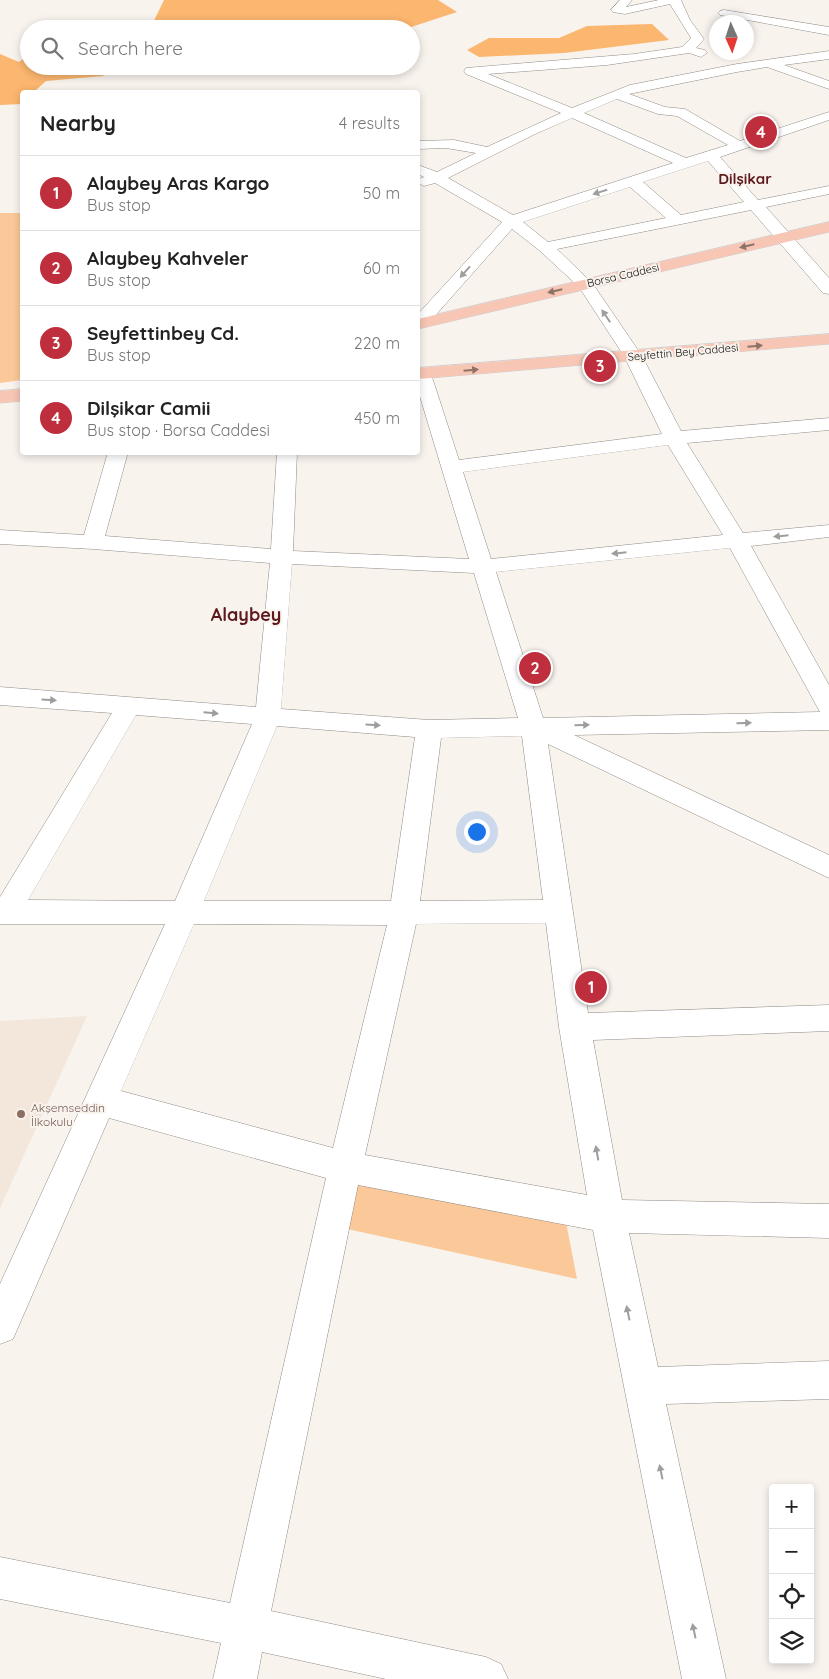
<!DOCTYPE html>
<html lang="en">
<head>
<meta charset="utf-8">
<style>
	:root { --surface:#fff; --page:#f2f2f2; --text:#222; --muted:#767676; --line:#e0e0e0; --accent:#be2e3c }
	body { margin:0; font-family:Quicksand,sans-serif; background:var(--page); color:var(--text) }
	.controls { position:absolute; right:15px; bottom:15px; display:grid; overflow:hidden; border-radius:5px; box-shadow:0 2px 8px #0003 }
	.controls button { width:45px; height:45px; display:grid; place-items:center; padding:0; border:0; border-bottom:1px solid var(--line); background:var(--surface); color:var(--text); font:25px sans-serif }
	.compass { position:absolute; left:709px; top:15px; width:45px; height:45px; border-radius:50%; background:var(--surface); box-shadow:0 2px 8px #0003; rotate:177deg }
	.you { position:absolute; left:476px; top:831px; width:18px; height:18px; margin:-12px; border:4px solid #fff; border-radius:50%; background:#1a73e8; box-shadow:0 0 0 8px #1a73e833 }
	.badge { display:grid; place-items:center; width:32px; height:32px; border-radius:50%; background:var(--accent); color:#fff; font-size:16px; font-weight:700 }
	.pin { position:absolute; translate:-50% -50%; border:2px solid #fff; box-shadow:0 1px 5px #0006 }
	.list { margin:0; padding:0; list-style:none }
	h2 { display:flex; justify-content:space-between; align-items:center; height:65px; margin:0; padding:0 20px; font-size:21px }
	h2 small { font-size:16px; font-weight:400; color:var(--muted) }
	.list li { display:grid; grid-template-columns:32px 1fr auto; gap:15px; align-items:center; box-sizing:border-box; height:75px; padding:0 20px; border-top:1px solid var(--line) }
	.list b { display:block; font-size:19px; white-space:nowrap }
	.list p { margin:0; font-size:16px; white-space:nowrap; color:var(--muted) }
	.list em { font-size:16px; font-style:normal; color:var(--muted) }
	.icon { flex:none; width:28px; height:28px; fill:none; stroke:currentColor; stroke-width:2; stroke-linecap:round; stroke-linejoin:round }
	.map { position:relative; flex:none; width:829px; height:1679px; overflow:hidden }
	.search { position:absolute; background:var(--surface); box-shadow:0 2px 8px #0003; left:20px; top:20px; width:400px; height:55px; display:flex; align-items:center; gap:12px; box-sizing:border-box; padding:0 18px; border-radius:28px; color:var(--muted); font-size:19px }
	.panel { position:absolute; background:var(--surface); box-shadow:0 2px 8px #0003; left:20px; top:90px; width:400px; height:365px; border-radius:5px }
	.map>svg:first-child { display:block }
	.built { fill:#f3e7dc }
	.green { fill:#fbc999 }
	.forest { fill:#fbb66f }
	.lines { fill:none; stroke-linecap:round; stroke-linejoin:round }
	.minor-casing { stroke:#908b86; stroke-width:1 }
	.major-casing { stroke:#cfcece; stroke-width:1 }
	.minor { fill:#fff; fill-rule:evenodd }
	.major { fill:#f7c6b5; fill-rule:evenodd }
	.oneway { fill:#9f9e9d }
	.oneway2 { fill:#8e7268 }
	.education-dot { fill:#8d6e63; stroke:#f9f3ee; stroke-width:2 }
	.labels { text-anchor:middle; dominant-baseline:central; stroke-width:4; stroke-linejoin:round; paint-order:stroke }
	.far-street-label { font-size:11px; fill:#0e0c0a; stroke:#f9f3ee }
	.education-label { font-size:12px; fill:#785e54; stroke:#f9f3ee; text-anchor:start }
	.far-district-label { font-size:15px; font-weight:bold; fill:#5e191e; stroke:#f9f3ee }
	.district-label { font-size:18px; font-weight:bold; fill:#5e191e; stroke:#f9f3ee }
</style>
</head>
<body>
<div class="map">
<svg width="829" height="1679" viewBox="0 0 829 1679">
	<rect width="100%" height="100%" fill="#f9f3ee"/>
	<path class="built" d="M87,1016L0,1208V1021Z"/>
	<path class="green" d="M0,213H22V380L0,383Z
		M353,1180L566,1222L577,1279L338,1227Z"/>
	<path class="forest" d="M164,0H438L457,12L405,29H111L151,27Z
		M652,24L669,40L564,53L479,57L467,50L489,38H559L587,26Z
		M0,54L19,62L29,54V66H114L103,76L46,81L34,92H22V104L0,105Z"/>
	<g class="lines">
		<g class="minor-casing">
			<path id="minor" d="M620,0H632L626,7L659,0H681L690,20L704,39L696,48L705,50L707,53L701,57L689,53L607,65L488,74L572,108L630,85L737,64L829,51V59L784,65L829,81V89L767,67L737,72L629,94L665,107L685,109L740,141L829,112V120L720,157L758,200L829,186V194L766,207L829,278V294L823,293L751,210L557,249L593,284L642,356L681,431L829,418V430L687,443L743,533L829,525V537L751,546L829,685V730L574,735L829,855V878L548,744L588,1013L829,1005V1031L593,1040L622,1200L829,1204V1238L629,1233L658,1367L829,1361V1399L666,1404L726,1679H682L593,1230L358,1185L271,1611L486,1657L501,1664L508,1679H386L262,1652L257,1679H213L221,1643L0,1599V1557L230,1603L326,1178L109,1118L13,1339L0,1344V1284L165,924H0V897L112,713L0,705V687L256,707L270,563L93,549L0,544V530L84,535L108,452H128L105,536L271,549L277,452H297L293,551L469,559L418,390V370H429L431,374L459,460L662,434L624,356L579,287L539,250L512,229L425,327L418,328V314L502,222L435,183L424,186L418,183L419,179L424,177L418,174V165L437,172L476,153L446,148L418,149V141L454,140L487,147L561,113L466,74L464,71L466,68L634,54L682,47L691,38L670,4L625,14L613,12L611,10ZM617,99L658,114L677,116L728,145L686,158L584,113ZM572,118L673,163L513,215L448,178L533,135ZM708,161L744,202L681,215L643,182ZM630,187L666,218L548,242L523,222ZM668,445L723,535L491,559L463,472ZM730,548L820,712L543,718L496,572ZM292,564L474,573L518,718L429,720L281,709ZM136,715L252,724L175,901L28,900ZM277,726L415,737L391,901H204ZM522,736L543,900L420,901L441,738ZM546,923L559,1027L587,1195L365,1155L416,924ZM194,924L387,925L333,1148L121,1091Z
				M724,10L829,27V35L720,15L718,13L720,11Z"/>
		</g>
		<g class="major-casing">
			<path id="major" d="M829,222V232L418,329V319Z
				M829,334V344L418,379V368Z
				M22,389V401L0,403V391Z"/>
		</g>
		<use href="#minor" class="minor"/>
		<use href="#major" class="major"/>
	</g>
	<defs><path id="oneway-solid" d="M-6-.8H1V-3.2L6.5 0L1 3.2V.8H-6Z" transform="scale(1.25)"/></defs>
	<g class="oneway">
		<use href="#oneway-solid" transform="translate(600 192) rotate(162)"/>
		<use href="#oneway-solid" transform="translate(465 272) rotate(132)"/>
		<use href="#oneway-solid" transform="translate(606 316) rotate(-124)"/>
		<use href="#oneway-solid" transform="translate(781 536) rotate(174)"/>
		<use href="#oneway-solid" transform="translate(619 553) rotate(174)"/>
		<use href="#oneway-solid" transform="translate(49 700) rotate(4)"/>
		<use href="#oneway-solid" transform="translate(211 713) rotate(5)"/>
		<use href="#oneway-solid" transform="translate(744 723) rotate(-1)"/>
		<use href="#oneway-solid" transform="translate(373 725) rotate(4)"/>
		<use href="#oneway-solid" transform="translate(582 725) rotate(-1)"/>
		<use href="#oneway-solid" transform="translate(597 1153) rotate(-100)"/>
		<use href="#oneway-solid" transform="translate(628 1313) rotate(-102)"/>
		<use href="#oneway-solid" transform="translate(661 1472) rotate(-102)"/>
		<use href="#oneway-solid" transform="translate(694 1631) rotate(-102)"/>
	</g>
	<g class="oneway2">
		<use href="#oneway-solid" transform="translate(747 246) rotate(167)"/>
		<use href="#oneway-solid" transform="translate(555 291) rotate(167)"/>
		<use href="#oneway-solid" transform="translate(755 346) rotate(-5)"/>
		<use href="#oneway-solid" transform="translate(471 370) rotate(-5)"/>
	</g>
	<circle class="education-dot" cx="21" cy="1114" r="5"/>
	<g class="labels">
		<g class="far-street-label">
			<text transform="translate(623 275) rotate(-13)">Borsa Caddesi</text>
			<text transform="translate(683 352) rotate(-5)">Seyfettin Bey Caddesi</text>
		</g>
		<g class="education-label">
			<text x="31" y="1107">Akşemseddin<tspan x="31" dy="14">İlkokulu</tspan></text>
		</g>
		<g class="far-district-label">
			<text x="745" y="178">Dilşikar</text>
		</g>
		<g class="district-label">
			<text x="246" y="614">Alaybey</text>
		</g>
	</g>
</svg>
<div class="controls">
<button>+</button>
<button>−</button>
<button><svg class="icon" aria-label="locate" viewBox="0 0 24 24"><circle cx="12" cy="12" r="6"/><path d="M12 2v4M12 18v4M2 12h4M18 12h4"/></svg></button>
<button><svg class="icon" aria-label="layers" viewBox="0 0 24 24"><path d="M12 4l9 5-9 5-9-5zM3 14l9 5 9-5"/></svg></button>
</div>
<svg class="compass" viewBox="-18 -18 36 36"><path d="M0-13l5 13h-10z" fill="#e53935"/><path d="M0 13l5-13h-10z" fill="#767676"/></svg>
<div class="you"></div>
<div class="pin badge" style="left:591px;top:987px">1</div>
<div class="pin badge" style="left:535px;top:668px">2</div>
<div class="pin badge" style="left:600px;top:366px">3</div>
<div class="pin badge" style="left:761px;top:132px">4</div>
<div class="search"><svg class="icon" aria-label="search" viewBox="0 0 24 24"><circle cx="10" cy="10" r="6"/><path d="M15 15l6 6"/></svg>Search here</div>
<section class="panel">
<h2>Nearby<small>4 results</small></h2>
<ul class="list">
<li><span class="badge">1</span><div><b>Alaybey Aras Kargo</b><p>Bus stop</p></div><em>50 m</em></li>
<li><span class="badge">2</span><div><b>Alaybey Kahveler</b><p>Bus stop</p></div><em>60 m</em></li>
<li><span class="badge">3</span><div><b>Seyfettinbey Cd.</b><p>Bus stop</p></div><em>220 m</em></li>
<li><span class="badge">4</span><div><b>Dilşikar Camii</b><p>Bus stop · Borsa Caddesi</p></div><em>450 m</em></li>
</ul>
</section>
</div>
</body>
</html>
